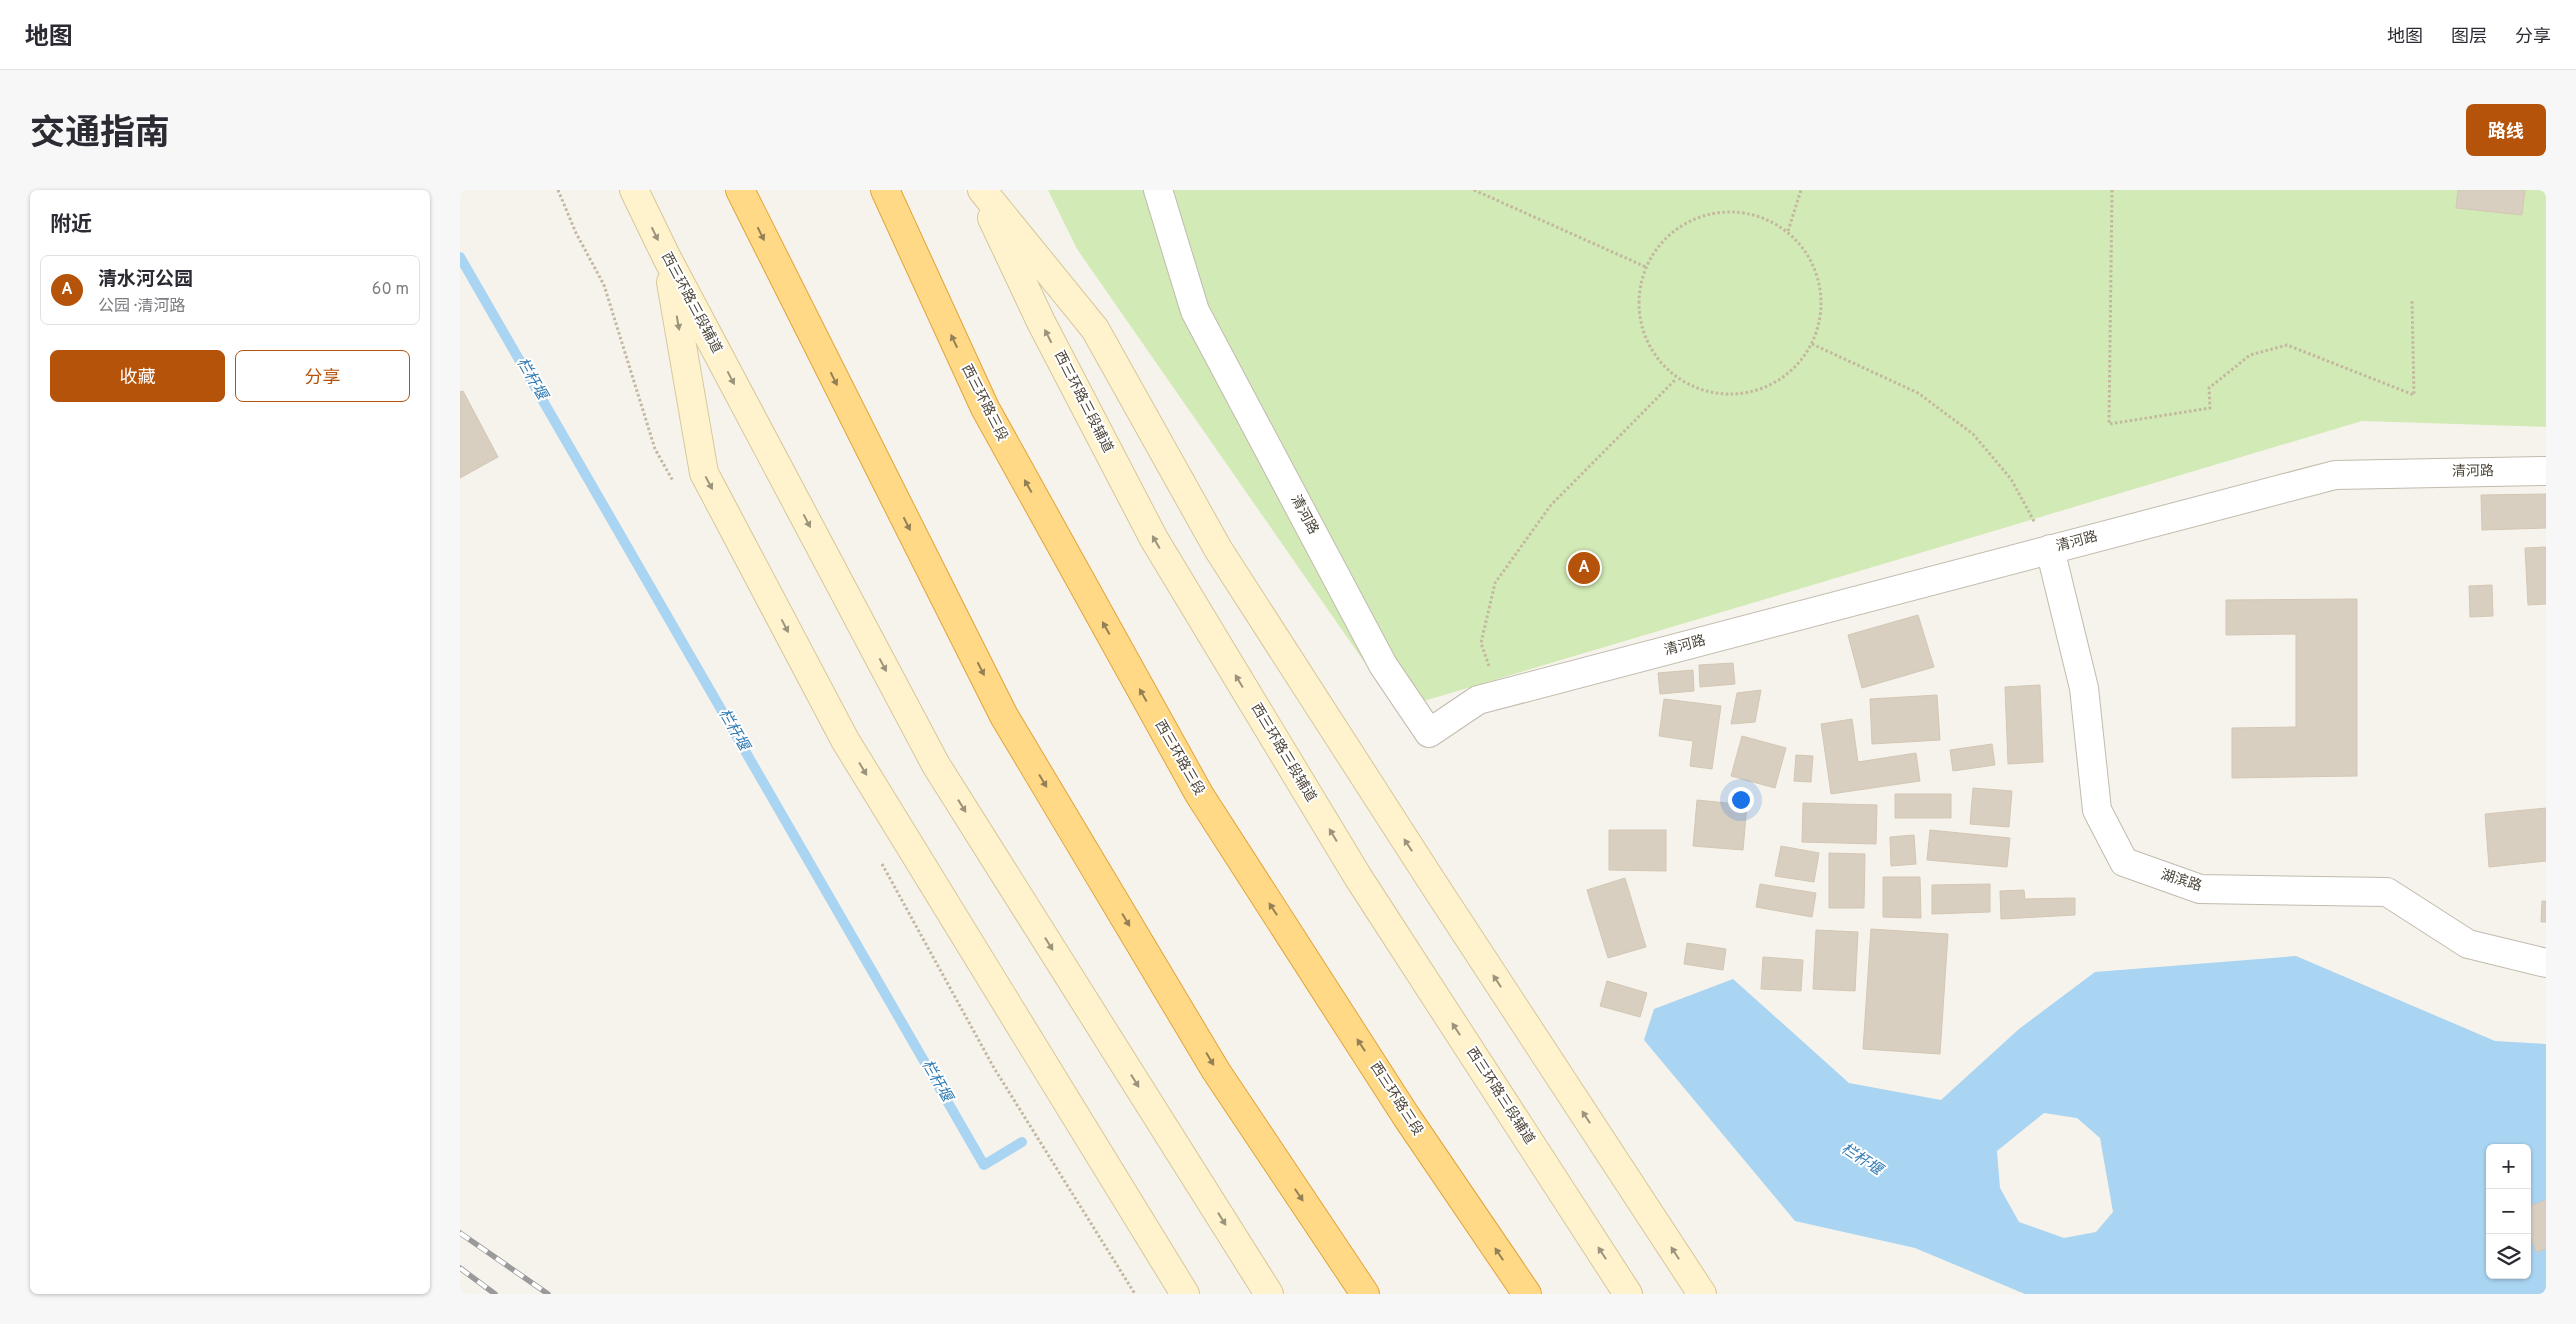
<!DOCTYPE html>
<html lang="zh">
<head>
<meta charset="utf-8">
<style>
	:root { --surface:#fff; --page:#f7f7f7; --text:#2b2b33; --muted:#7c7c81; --line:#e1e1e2; --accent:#b45309 }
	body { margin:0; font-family:Overpass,"Noto Sans SC",sans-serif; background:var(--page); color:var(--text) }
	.controls { position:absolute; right:15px; bottom:15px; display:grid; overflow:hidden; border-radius:8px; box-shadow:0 1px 4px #0004 }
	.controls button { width:45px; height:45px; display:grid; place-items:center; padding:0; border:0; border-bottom:1px solid var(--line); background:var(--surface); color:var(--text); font:25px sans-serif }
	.you { position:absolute; left:1280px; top:609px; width:18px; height:18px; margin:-12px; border:4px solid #fff; border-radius:50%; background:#1a73e8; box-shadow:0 0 0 8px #1a73e833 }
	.badge { display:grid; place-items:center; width:32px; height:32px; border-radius:50%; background:var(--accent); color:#fff; font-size:16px; font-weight:700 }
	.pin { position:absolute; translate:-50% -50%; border:2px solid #fff; box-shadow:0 1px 5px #0006 }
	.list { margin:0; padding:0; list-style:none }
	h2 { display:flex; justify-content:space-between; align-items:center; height:65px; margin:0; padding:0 20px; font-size:21px }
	h2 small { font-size:16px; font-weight:400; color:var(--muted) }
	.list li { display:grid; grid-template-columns:32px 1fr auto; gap:15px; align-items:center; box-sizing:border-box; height:70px; margin:0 10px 10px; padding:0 10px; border:1px solid var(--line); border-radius:8px }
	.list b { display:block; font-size:19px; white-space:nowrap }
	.list p { margin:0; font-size:16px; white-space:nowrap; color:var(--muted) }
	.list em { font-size:16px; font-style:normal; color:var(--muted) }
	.actions { display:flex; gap:10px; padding:15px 20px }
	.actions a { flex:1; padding:11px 0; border:1px solid var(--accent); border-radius:8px; text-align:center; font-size:18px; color:var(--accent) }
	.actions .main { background:var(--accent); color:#fff }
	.icon { flex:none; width:28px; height:28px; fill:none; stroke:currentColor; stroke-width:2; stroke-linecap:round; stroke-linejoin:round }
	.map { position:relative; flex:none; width:2086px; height:1104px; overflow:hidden; border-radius:8px }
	header { display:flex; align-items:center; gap:30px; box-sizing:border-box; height:70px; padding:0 25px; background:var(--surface); border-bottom:1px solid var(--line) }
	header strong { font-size:24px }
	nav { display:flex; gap:28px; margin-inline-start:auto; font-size:18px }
	.intro { display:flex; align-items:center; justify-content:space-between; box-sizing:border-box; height:120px; padding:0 30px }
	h1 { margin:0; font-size:35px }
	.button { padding:12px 22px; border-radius:8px; background:var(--accent); color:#fff; font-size:18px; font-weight:700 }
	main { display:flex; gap:30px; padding:0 30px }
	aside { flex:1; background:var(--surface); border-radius:8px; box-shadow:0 1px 4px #0004 }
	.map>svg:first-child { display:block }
	.green { fill:#d2eab5 }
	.water { fill:#a9d4f2; fill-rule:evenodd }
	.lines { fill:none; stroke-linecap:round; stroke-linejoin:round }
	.stream { stroke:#a9d4f2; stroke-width:10 }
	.building { fill:#d8cfc1; stroke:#d3c7b4 }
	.minor-casing { stroke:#c2bbae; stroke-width:30 }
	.secondary-casing { stroke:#d6c79b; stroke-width:30 }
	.trunk-casing { stroke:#e0a43c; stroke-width:30 }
	.path { stroke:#c4b79f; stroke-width:3; stroke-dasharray:2.5 2.5; stroke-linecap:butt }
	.minor { stroke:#fff; stroke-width:28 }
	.secondary { stroke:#fff3cd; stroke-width:28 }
	.trunk { stroke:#ffd985; stroke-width:28 }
	.rail-casing { stroke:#9a9a9a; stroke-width:5.5 }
	.rail { stroke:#fff; stroke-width:4; stroke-dasharray:11; stroke-linecap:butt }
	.oneway { fill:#9c937c }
	.oneway2 { fill:#938057 }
	.labels { text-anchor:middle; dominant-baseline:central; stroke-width:4; stroke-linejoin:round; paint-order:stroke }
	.street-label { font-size:14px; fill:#4b4439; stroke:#fff }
	.water-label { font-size:15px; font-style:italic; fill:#2e7ab2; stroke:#fff }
</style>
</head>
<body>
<header>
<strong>地图</strong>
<nav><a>地图</a><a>图层</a><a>分享</a></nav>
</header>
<div class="intro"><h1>交通指南</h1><a class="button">路线</a></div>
<main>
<aside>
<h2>附近<small></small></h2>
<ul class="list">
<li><span class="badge">A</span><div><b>清水河公园</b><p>公园 · 清河路</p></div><em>60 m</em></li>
</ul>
<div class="actions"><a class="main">收藏</a><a>分享</a></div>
</aside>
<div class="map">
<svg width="2086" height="1104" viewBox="0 0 2086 1104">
	<rect width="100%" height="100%" fill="#f6f3ec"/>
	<path class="green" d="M588,0H2086V237L1902,231L937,519L617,59Z"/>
	<path class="water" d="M1836,766L2035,851L2086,854V1104H1565L1455,1058L1335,1031L1184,850L1194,819L1273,789L1389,893L1481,910L1559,839L1635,782ZM1584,923L1617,928L1640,948L1653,1022L1636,1042L1604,1048L1559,1032L1540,998L1537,961ZM2030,958H2067V1085H2030Z"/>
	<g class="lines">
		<path class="stream" d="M0,67L524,975L562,952"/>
	</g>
	<path class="building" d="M1998,0H2065L2062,25L1996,18Z
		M3,201L38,267L0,288V202Z
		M2086,304V338L2022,340L2021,305Z
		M2086,357V414L2068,415L2065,358Z
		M2032,395L2033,426L2010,427L2009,396Z
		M1897,409V586L1772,588V538L1836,537V444L1766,445V410Z
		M1458,425L1474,477L1402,498L1388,445Z
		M1273,473L1275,494L1240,497L1239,475Z
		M1233,480L1234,501L1200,504L1198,483Z
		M1580,495L1583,572L1548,574L1545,497Z
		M1301,500L1295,532L1271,534L1277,503Z
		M1477,505L1480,550L1412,554L1410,509Z
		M1204,509L1261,516L1252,579L1230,576L1233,551L1199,546Z
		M1392,529L1398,572L1456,563L1460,591L1371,604L1361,534Z
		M1282,546L1326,558L1315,598L1271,586Z
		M1532,554L1535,575L1493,581L1490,560Z
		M1336,565L1353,566L1351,592L1334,591Z
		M1513,598L1552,601L1549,637L1510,634Z
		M1435,604H1491V628H1435Z
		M1237,610L1287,615L1283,660L1233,656Z
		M1343,613L1417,615L1416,654L1342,652Z
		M2086,618V671L2029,677L2025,624Z
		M1149,640H1206V681L1149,680Z
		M1470,640L1550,648L1547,677L1467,670Z
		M1454,645L1456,674L1431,676L1430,647Z
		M1321,656L1359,663L1354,692L1315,686Z
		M1369,663L1405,664L1404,718H1369Z
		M1423,687H1460L1461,728L1423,727Z
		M1165,688L1186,757L1148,768L1127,700Z
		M1300,694L1356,703L1352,727L1296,717Z
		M1530,694V722L1472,724V695Z
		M1564,700L1565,709L1615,708V725L1541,729L1540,701Z
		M2082,711H2086V732H2081Z
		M1411,739L1488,744L1480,864L1403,859Z
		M1356,740L1398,742L1395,801L1353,799Z
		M1227,753L1266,759L1263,780L1224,774Z
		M1303,767L1343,770L1341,801L1301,799Z
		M1147,791L1187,803L1180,827L1140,816Z
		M2086,1010V1059L2076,1062L2067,1037V1017Z"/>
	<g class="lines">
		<g class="minor-casing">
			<path id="minor" d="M698,0L735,121L923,475L969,543L1018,510L1875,285L2086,281
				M1590,359L1624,498L1637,620L1664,672L1740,699L1927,702L2008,754L2086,773"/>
		</g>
		<g class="secondary-casing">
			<path id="secondary" d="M174,0L207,68L476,575L809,1104
				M522,0L635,139L758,359L971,690L1242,1104
				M532,28L581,132L694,349L898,687L1168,1104
				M211,92L244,283L385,550L725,1104"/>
		</g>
		<g class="trunk-casing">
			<path id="trunk" d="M280,0L544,526L756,881L905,1104
				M425,0L525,218L739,604L946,926L1067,1104"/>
		</g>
		<path class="path" d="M98,0L116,43L144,95L195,259L213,291
			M1014,0L1186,77
			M1652,0L1649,234L1750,218L1749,198L1790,165L1827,155L1954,205L1952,111
			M1179 113a91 91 0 1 1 182 0a91 91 0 1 1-182 0Z
			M1328,41L1341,0
			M1352,154L1458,203L1513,244L1551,289L1575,333
			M1029,476L1021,453L1035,393L1091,315L1216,189
			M422,674L534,878L675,1104"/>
		<use href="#minor" class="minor"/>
		<use href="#secondary" class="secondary"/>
		<use href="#trunk" class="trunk"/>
		<g class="rail-casing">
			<path id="rail" d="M0,1043L88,1104
				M0,1078L35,1104"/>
		</g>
		<use href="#rail" class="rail"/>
	</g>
	<defs><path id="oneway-solid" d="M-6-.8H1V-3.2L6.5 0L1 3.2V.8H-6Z" transform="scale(1.25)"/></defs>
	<g class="oneway">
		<use href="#oneway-solid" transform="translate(195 44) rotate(64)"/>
		<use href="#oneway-solid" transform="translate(218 133) rotate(80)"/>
		<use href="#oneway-solid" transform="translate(588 146) rotate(-117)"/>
		<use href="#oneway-solid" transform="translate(271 188) rotate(62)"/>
		<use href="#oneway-solid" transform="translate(249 293) rotate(62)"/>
		<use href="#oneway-solid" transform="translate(347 331) rotate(62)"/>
		<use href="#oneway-solid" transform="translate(696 352) rotate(-120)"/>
		<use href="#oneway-solid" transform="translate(325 436) rotate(62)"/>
		<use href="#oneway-solid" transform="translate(423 475) rotate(62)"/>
		<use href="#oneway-solid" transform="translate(779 491) rotate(-121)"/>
		<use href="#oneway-solid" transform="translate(403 579) rotate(59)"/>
		<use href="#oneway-solid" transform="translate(502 616) rotate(58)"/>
		<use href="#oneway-solid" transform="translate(873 645) rotate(-121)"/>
		<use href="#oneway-solid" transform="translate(948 655) rotate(-123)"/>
		<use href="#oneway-solid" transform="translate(589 754) rotate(58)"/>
		<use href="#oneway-solid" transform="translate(1037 791) rotate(-123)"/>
		<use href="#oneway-solid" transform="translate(996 839) rotate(-123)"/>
		<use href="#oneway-solid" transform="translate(675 891) rotate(58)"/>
		<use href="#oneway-solid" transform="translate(1126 927) rotate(-123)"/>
		<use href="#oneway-solid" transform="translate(762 1029) rotate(58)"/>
		<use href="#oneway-solid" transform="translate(1142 1063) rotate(-123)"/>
		<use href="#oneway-solid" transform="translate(1215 1063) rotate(-123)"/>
	</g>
	<g class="oneway2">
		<use href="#oneway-solid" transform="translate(301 44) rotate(63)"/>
		<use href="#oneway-solid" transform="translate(494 151) rotate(-115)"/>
		<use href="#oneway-solid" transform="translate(374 189) rotate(63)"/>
		<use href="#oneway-solid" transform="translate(568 296) rotate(-119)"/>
		<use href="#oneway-solid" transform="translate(447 334) rotate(63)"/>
		<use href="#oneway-solid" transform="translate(646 438) rotate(-119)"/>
		<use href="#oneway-solid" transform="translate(521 479) rotate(63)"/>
		<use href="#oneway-solid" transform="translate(683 505) rotate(-119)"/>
		<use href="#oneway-solid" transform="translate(583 591) rotate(59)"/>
		<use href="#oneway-solid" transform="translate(813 719) rotate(-123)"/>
		<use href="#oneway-solid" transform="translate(666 730) rotate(59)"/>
		<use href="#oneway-solid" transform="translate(901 855) rotate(-123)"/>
		<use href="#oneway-solid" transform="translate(750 869) rotate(59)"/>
		<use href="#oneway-solid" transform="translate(839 1005) rotate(56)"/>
		<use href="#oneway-solid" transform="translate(1039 1064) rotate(-124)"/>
	</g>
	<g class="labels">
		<g class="street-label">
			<text transform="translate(231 113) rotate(62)">西三环路三段辅道</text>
			<text transform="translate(623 212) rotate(63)">西三环路三段辅道</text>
			<text transform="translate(524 213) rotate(63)">西三环路三段</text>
			<text transform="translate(2013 282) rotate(-1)">清河路</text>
			<text transform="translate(844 325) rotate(62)">清河路</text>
			<text transform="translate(1617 352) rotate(-15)">清河路</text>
			<text transform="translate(1225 456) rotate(-15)">清河路</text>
			<text transform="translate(823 563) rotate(59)">西三环路三段辅道</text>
			<text transform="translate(719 568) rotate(60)">西三环路三段</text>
			<text transform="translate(1721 691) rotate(17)">湖滨路</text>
			<text transform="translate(1040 906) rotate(57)">西三环路三段辅道</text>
			<text transform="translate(936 909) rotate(57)">西三环路三段</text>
		</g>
		<g class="water-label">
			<text transform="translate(71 189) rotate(60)">栏杆堰</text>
			<text transform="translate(273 540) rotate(60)">栏杆堰</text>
			<text transform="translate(476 891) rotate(60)">栏杆堰</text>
			<text transform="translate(1401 970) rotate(33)">栏杆堰</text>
		</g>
	</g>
</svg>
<div class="controls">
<button>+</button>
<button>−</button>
<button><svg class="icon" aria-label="layers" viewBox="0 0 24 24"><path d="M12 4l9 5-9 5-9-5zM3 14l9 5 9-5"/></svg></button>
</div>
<div class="you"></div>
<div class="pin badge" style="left:1124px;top:378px">A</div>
</div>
</main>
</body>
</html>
